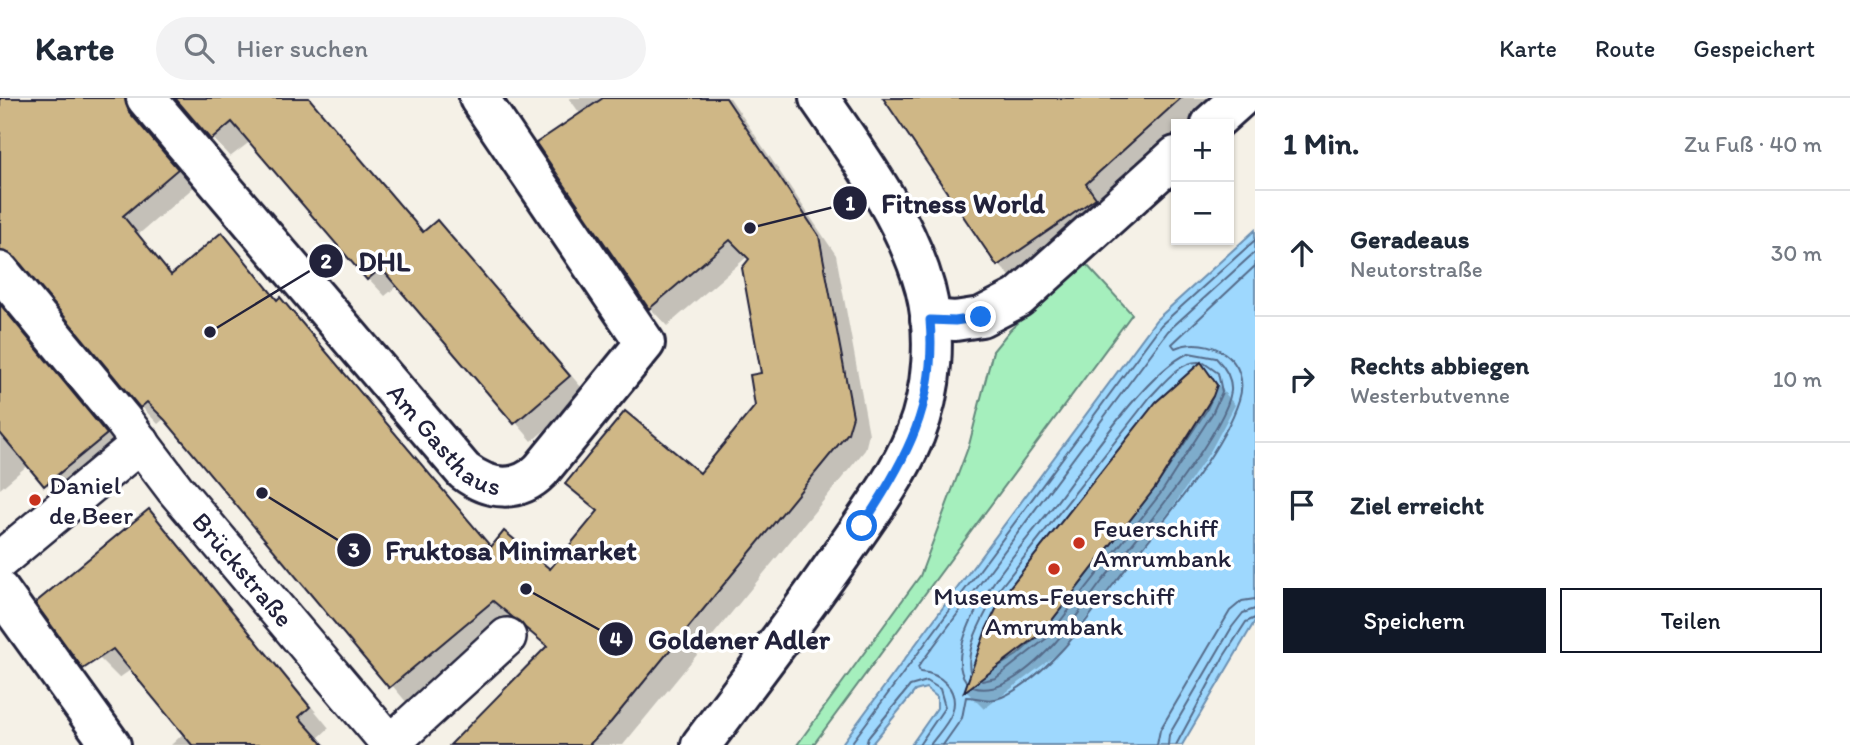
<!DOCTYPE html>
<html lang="de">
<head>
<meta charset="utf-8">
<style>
	:root { --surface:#fff; --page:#f2f2f3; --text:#1f2937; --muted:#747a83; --line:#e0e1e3; --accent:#111827 }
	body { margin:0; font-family:Itim,sans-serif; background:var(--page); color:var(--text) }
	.controls { position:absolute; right:21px; top:21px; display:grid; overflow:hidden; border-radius:0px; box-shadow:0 2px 5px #0004 }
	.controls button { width:63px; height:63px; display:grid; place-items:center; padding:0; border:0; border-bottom:2px solid var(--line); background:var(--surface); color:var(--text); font:35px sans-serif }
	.stop { position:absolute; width:21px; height:21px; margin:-16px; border:5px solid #1a73e8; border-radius:50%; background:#fff }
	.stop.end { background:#1a73e8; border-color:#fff; box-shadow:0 2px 7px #0008 }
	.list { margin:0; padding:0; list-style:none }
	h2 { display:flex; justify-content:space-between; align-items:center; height:91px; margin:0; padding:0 28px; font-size:30px }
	h2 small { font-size:23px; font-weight:400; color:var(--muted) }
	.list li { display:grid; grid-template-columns:46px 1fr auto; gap:21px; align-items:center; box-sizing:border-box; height:126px; padding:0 28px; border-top:2px solid var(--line) }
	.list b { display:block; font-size:26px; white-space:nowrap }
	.list p { margin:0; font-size:23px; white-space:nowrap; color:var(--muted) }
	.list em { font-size:23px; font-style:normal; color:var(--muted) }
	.actions { display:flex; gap:14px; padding:21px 28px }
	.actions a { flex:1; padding:16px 0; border:2px solid var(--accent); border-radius:0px; text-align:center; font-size:24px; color:var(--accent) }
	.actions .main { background:var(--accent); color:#fff }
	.icon { flex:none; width:38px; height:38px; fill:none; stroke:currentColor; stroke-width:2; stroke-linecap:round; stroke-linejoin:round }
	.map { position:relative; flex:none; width:1255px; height:647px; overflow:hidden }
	header { display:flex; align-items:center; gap:42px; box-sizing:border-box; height:98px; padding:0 35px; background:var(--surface); border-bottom:2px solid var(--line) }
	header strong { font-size:33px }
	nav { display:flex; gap:38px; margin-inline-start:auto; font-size:24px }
	.search { width:490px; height:63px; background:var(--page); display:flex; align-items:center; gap:18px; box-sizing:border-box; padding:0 24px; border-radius:38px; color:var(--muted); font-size:26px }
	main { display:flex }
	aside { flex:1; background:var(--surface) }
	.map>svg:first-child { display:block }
	.green { fill:#a5efbd; stroke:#64887c; stroke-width:2 }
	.water { fill:#9ed8fe; stroke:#6c8fb0; stroke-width:2; fill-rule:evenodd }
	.shadow { fill:#0003 }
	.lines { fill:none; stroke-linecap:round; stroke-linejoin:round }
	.shore { stroke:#546b89; stroke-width:2 }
	.building { fill:#cfb786; stroke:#22223b; stroke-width:2 }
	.pedestrian-casing { stroke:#22223b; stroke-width:42 }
	.minor-casing { stroke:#22223b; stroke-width:44 }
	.tertiary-casing { stroke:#22223b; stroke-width:44 }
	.pedestrian { stroke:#fff; stroke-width:37 }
	.minor { stroke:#fff; stroke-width:38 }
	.tertiary { stroke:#fff; stroke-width:38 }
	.route { stroke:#1a73e8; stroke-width:9 }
	.poi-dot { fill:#c8321e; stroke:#fff; stroke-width:2.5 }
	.labels { text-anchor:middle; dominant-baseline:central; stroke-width:7; stroke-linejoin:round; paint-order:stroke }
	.street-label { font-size:26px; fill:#22223b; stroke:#fff }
	.poi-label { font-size:26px; fill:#22223b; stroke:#fff; text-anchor:start }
	.leader { fill:none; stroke:#22223b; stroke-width:2.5 }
	.callout-dot { fill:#22223b; stroke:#fff; stroke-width:2.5 }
	.mark-label { font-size:21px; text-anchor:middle; font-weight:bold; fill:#fff }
	.callout-label { font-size:28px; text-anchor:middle; font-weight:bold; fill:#22223b; stroke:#fff; stroke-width:7; stroke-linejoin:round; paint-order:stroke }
</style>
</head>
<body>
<header>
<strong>Karte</strong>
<div class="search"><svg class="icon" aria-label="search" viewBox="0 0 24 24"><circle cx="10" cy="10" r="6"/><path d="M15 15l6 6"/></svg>Hier suchen</div>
<nav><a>Karte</a><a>Route</a><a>Gespeichert</a></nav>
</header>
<main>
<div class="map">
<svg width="1255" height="647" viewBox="0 0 1255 647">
	<rect width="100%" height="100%" fill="#f5f1e7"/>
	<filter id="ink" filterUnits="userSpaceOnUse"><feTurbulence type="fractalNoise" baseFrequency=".0143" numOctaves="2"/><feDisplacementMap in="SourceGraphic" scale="14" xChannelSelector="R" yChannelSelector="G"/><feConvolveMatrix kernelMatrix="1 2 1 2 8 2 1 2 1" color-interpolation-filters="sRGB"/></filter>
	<g filter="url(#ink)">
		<path class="green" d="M1085,165L1132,216L813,647H797L920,478L969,347L993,253L1010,232Z"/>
		<path class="water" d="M1255,132V523L1182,647H911L937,610V599L926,590L915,593L871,647H841L1156,222ZM1194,270L1206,273L1212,279L1213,298L1206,313L1155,390L1042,535L1017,557L986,576L975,563L1002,499L1156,304Z"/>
		<path class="shadow" d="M0,0H151L141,24L194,89L139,136L173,178L221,137L279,203L298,219L493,450L550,473L599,415L568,386L701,377L756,308L763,276L751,161L748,158L667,228L650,210L538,45L581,17L569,0H730L836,157L869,336L865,352L623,647H452L549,549L511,520L408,606L165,320L158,326L141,308L26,170L14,169L0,180Z
			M177,0H309L424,135L437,124L455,141L587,296L532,343L398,187L385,198L368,180L251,43L230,59Z
			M884,0H1232L1202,26H1176V49L1016,184L999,167Z
			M0,204L123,355L63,404L29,366L0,391Z
			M1201,267L1235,307L1211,352L1173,409L1060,554L984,611L966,593L987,533Z
			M149,413L168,433L329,630L318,640L324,647H171L184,635L132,571L119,580L99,560Z"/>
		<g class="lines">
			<path class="shore" d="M970,573C965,548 985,516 997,494L1150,299C1163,286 1180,263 1199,264
				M966,583C948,559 975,512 990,490C1008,462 1031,436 1052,410C1083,370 1145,274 1189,255L1216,260C1225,269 1232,279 1231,293C1226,334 1132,446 1103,482C1087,503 1072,526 1054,546C1036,565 1001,599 973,589
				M982,583L996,580L1047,540L1161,395L1212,316L1222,294L1218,275L1204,265
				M850,647L1161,227L1255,142
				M866,647L868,640L910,588L927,583L940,591L945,609L919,647
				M930,647C937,637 948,626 952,615C960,592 941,575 920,574L918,569L1168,233L1255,154
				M943,647L962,620L966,599C978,599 988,605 1002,599C1022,590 1045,570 1061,553C1082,531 1100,503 1120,478C1156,432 1222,356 1239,302C1252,261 1209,236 1175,250L1172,246L1255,168
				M1157,647L1160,632L1230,513L1242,503L1255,501
				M1168,647L1169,637L1232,529L1243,515L1255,511
				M1176,647L1224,558L1246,524L1255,520"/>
		</g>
		<path class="building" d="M0,0H125L129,14L178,71L123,118L171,177L222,134L277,202L280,199L491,449L504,433L550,471L598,413L565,386L625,313L700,375L755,308L750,277L761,275L742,170L749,161L730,142L649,211L536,45L603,0H726L819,138L853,318L848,335L611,624L589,647H450L547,548L493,503L389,590L165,322L147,304L140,310L16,160L0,153Z
			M175,0H309L423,134L437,122L570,278L514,326L381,170L367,182L232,24L211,42Z
			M883,0H1181L1086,86L1096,100L997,168Z
			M0,206L107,336L44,388L0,335Z
			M1201,264L1217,287L1213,298L1155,390L1042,535L964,594L986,532L1002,499L1156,304Z
			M149,411L310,609L299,619L324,647H192L113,551L83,571L35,505Z"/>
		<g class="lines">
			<g class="pedestrian-casing">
				<g id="pedestrian">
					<path id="s1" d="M0,173L122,321L175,391L390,646L507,539"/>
					<path d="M0,462L141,345"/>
				</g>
			</g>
			<g class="minor-casing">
				<g id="minor">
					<path id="s2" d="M146,0L464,373C489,392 518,396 541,372L645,245L479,0"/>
					<path d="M1211,26L1240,0"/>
					<path d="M930,221L955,223L981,219L1018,200L1176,58"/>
					<path d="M0,493L111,647"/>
				</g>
			</g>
			<g class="tertiary-casing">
				<path id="tertiary" d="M701,647C750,582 800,517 846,450C871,414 898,378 915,337C933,293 937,236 925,190C906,121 859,58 819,0"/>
			</g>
			<use href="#pedestrian" class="pedestrian"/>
			<use href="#minor" class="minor"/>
			<use href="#tertiary" class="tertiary"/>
		</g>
	</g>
	<g class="lines" filter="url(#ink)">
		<path class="route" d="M862,428C907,361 937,305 930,222L955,223L981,219"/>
	</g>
	<g class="poi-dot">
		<circle cx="35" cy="402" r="7"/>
		<circle cx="1079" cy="445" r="7"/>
		<circle cx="1054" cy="471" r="7"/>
	</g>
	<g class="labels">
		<g class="street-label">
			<text stroke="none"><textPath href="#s2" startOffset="455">Am Gasthaus</textPath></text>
			<text stroke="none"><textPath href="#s1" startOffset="385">Brückstraße</textPath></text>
		</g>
		<g class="poi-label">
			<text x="49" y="387">Daniel<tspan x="49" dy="30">de Beer</tspan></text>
			<text x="1093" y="430">Feuerschiff<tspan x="1093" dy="30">Amrumbank</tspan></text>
			<text x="1054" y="498" text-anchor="middle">Museums-Feuerschiff<tspan x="1054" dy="30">Amrumbank</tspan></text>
		</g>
	</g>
	<path class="leader" d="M750 130L850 105M210 234L326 163M262 395L354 452M526 491L616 541"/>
	<g class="callout-dot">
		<circle cx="750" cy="130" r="7"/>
		<circle cx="210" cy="234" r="7"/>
		<circle cx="262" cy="395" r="7"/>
		<circle cx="526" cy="491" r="7"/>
		<circle cx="850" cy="105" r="18"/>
		<circle cx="326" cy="163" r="18"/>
		<circle cx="354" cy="452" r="18"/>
		<circle cx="616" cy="541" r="18"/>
	</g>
	<g class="mark-label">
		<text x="850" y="112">1</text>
		<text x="326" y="170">2</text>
		<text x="354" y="459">3</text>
		<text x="616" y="548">4</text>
	</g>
	<g class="callout-label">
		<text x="963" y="115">Fitness World</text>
		<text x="384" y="173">DHL</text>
		<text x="511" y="462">Fruktosa Minimarket</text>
		<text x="739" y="551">Goldener Adler</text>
	</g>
</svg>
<div class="controls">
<button>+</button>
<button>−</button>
</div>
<div class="stop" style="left:862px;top:428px"></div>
<div class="stop end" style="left:981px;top:219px"></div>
</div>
<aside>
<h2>1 Min.<small>Zu Fuß · 40 m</small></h2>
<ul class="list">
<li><svg class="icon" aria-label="ahead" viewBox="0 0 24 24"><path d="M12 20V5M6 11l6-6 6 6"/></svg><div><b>Geradeaus</b><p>Neutorstraße</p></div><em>30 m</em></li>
<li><svg class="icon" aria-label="right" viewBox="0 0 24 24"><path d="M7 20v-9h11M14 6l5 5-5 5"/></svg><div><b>Rechts abbiegen</b><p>Westerbutvenne</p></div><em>10 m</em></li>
<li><svg class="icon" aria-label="arrive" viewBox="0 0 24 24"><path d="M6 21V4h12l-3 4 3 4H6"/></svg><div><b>Ziel erreicht</b></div></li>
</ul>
<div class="actions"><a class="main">Speichern</a><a>Teilen</a></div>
</aside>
</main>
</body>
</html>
